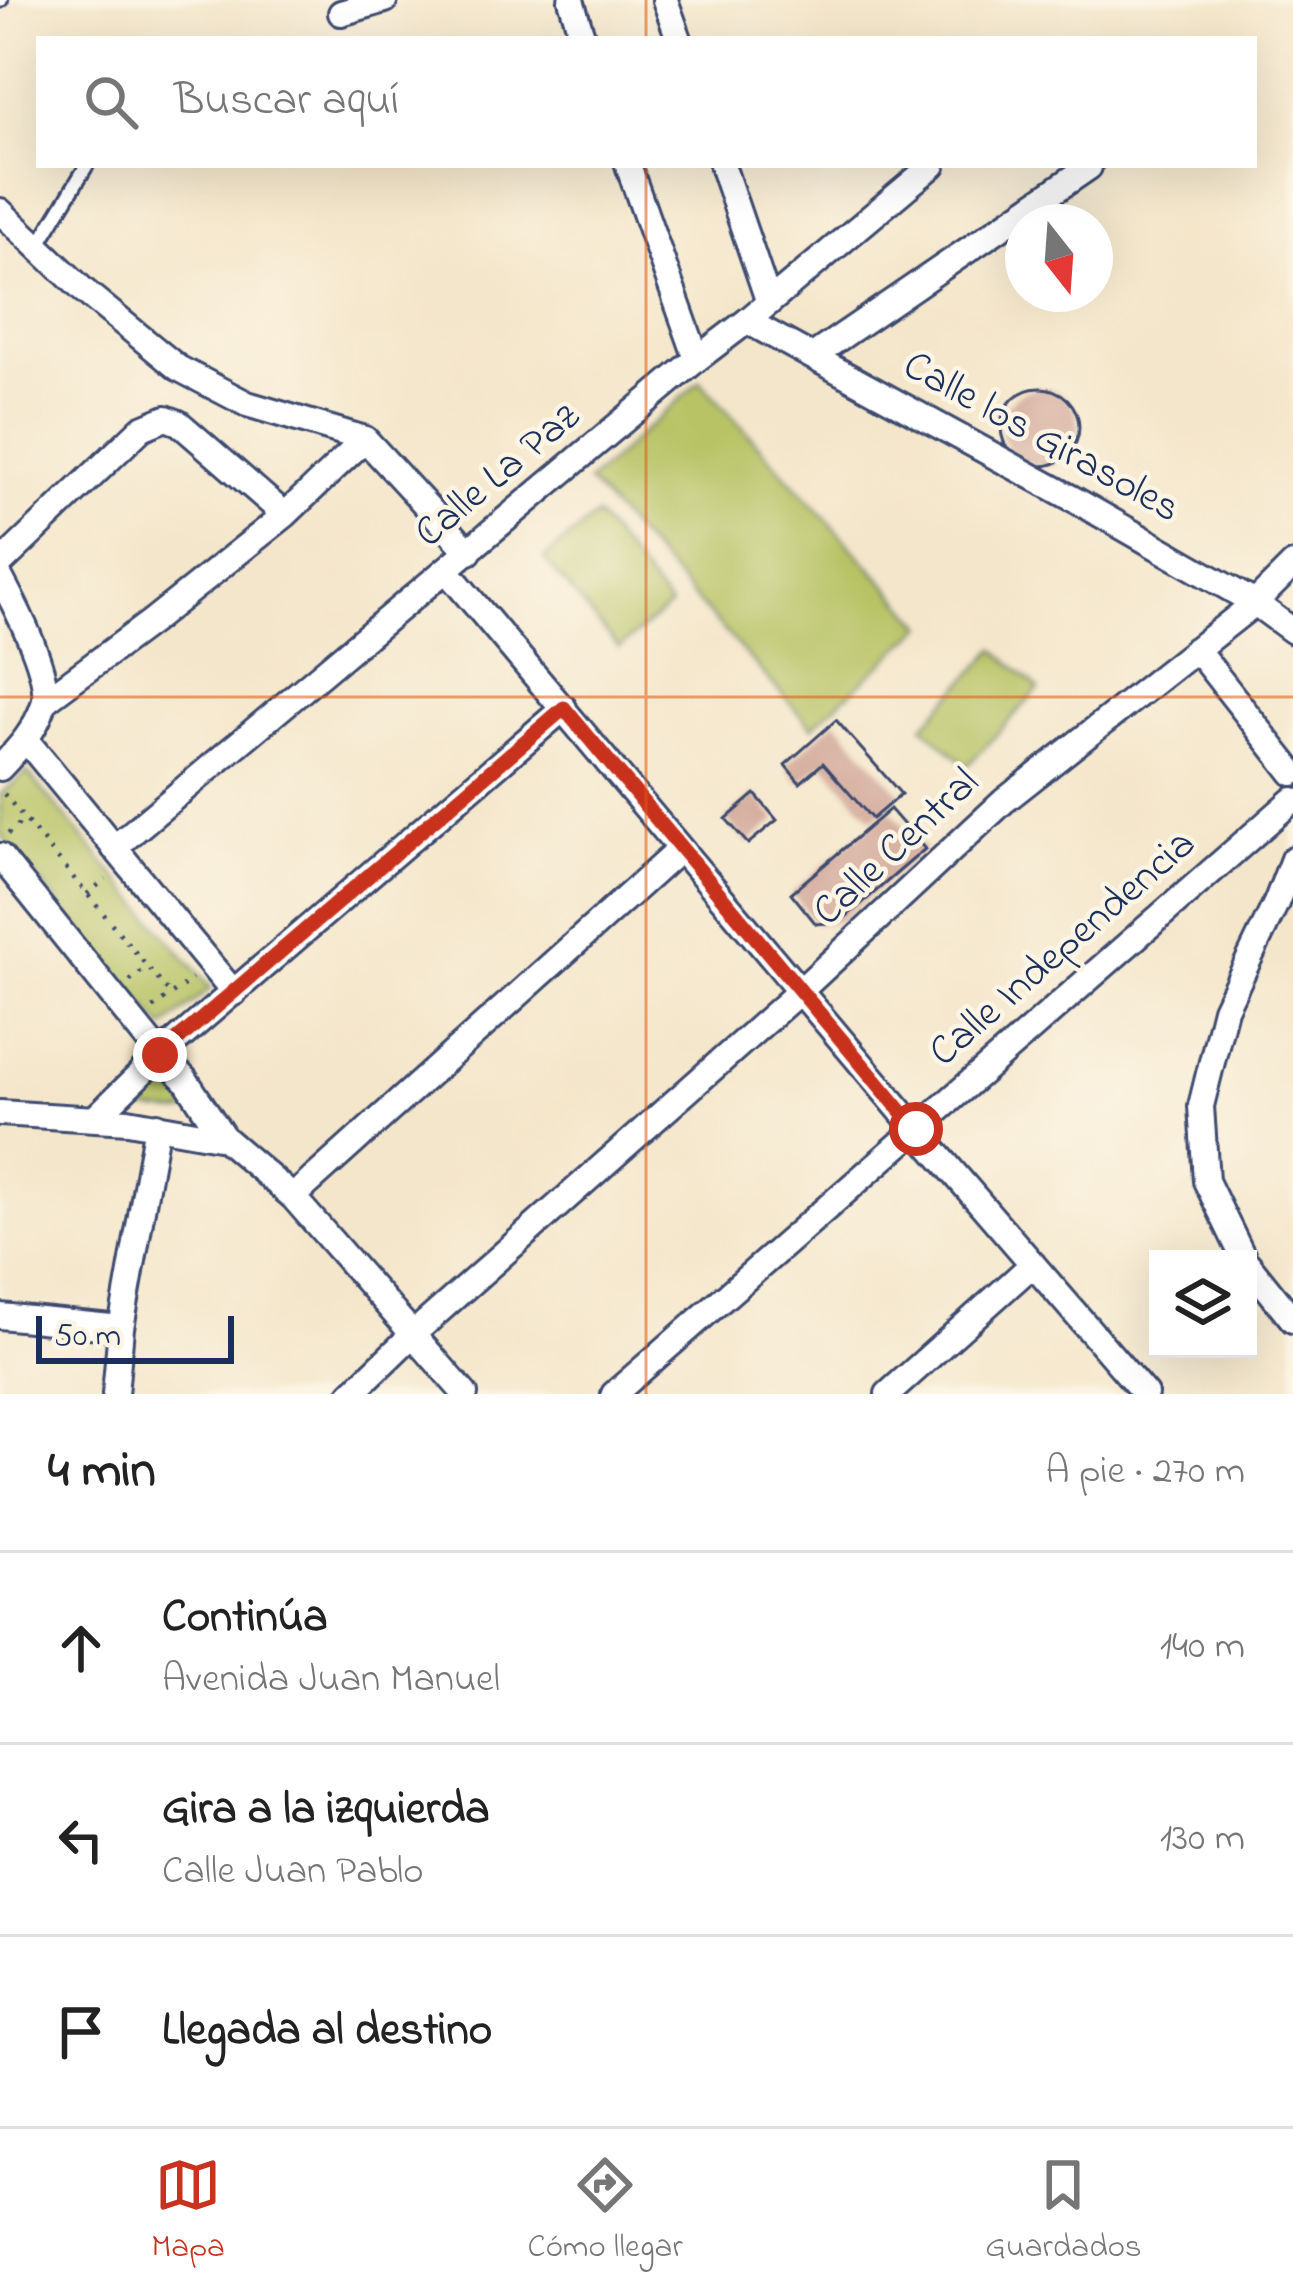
<!DOCTYPE html>
<html lang="es">
<head>
<meta charset="utf-8">
<style>
	:root { --surface:#fff; --page:#f2f2f2; --text:#222; --muted:#767676; --line:#e0e0e0; --accent:#c8321e }
	body { margin:0; font-family:"Indie Flower",sans-serif; background:var(--page); color:var(--text) }
	.controls { position:absolute; right:36px; bottom:36px; display:grid; overflow:hidden; border-radius:0px; box-shadow:0 12px 48px #0002 }
	.controls button { width:108px; height:108px; display:grid; place-items:center; padding:0; border:0; border-bottom:3px solid var(--line); background:var(--surface); color:var(--text); font:60px sans-serif }
	.compass { position:absolute; left:1005px; top:204px; width:108px; height:108px; border-radius:50%; background:var(--surface); box-shadow:0 12px 48px #0002; rotate:163deg }
	.scale { position:absolute; left:36px; bottom:30px; width:198px; box-sizing:border-box; padding-left:12px; border:6px solid #1b2f5e; border-top:0; font-size:33px; line-height:42px; white-space:nowrap; color:#1b2f5e; -webkit-text-stroke:9px #fcf5e5; paint-order:stroke }
	.stop { position:absolute; width:36px; height:36px; margin:-27px; border:9px solid #c8321e; border-radius:50%; background:#fff }
	.stop.end { background:#c8321e; border-color:#fff; box-shadow:0 3px 12px #0008 }
	.list { margin:0; padding:0; list-style:none }
	h2 { display:flex; justify-content:space-between; align-items:center; height:156px; margin:0; padding:0 48px; font-size:51px }
	h2 small { font-size:39px; font-weight:400; color:var(--muted) }
	.list li { display:grid; grid-template-columns:78px 1fr auto; gap:36px; align-items:center; box-sizing:border-box; height:192px; padding:0 48px; border-top:3px solid var(--line) }
	.list b { display:block; font-size:45px; white-space:nowrap }
	.list p { margin:0; font-size:39px; white-space:nowrap; color:var(--muted) }
	.list em { font-size:39px; font-style:normal; color:var(--muted) }
	.icon { flex:none; width:66px; height:66px; fill:none; stroke:currentColor; stroke-width:2; stroke-linecap:round; stroke-linejoin:round }
	.map { position:relative; flex:none; width:1293px; height:1394px; overflow:hidden }
	.search { position:absolute; background:var(--surface); box-shadow:0 12px 48px #0002; left:36px; right:36px; top:36px; height:132px; display:flex; align-items:center; gap:30px; box-sizing:border-box; padding:0 42px; border-radius:0px; color:var(--muted); font-size:45px }
	.sheet { height:732px; background:var(--surface) }
	nav { display:flex; justify-content:space-around; align-items:center; box-sizing:border-box; height:168px; border-top:3px solid var(--line); background:var(--surface); font-size:33px; color:var(--muted) }
	nav a { display:grid; justify-items:center; gap:6px }
	nav .on { color:var(--accent) }
	.map>svg:first-child { display:block }
	.green { fill:#b7c365; stroke:#697962; stroke-width:3 }
	.building { fill:#cc9c8e }
	.lines { fill:none; stroke-linecap:round; stroke-linejoin:round }
	.lane-casing { stroke:#3c4a6e; stroke-width:18 }
	.street-casing { stroke:#3c4a6e; stroke-width:30 }
	.path { stroke:#3c4a6e; stroke-width:4.5; stroke-dasharray:3 9; stroke-linecap:butt }
	.lane { stroke:#fff; stroke-width:12 }
	.street { stroke:#fff; stroke-width:24 }
	.route { stroke:#c8321e; stroke-width:15 }
	.grid { fill:none; stroke:#de5710; stroke-width:3; stroke-opacity:0.55 }
	.labels { text-anchor:middle; dominant-baseline:central; stroke-width:9; stroke-linejoin:round; paint-order:stroke }
	.street-label { font-size:42px; fill:#1b2f5e; stroke:#fcf5e5 }
</style>
</head>
<body>
<div class="map">
<svg width="1293" height="1394" viewBox="0 0 1293 1394">
	<rect width="100%" height="100%" fill="#fcf5e5"/>
	<filter id="ink" filterUnits="userSpaceOnUse"><feTurbulence type="fractalNoise" baseFrequency=".00833" numOctaves="2"/><feDisplacementMap in="SourceGraphic" scale="24" xChannelSelector="R" yChannelSelector="G"/><feConvolveMatrix kernelMatrix="1 2 1 2 8 2 1 2 1" color-interpolation-filters="sRGB"/></filter>
	<filter id="wash" filterUnits="userSpaceOnUse"><feTurbulence type="fractalNoise" baseFrequency=".004" numOctaves="4" result="noise"/><feDisplacementMap in="SourceGraphic" scale="48" xChannelSelector="R" yChannelSelector="G"/><feGaussianBlur stdDeviation="2.7" result="paint"/><feColorMatrix in="noise" values="0 0 0 0 0 0 0 0 0 0 0 0 0 0 0 0 0 1.4 0 .05"/><feComposite in="paint" operator="in"/></filter>
	<g filter="url(#wash)">
		<rect width="100%" height="100%" fill="#f4e6ca"/>
		<path class="green" d="M700,381L924,626L812,727L588,482Z
			M596,516L670,606L619,648L544,559Z
			M995,649L1039,689L967,766L923,726Z
			M27,772L211,988L164,1028L0,834V795Z
			M160,1073H173L197,1109L179,1113L136,1109C128,1092 145,1080 160,1073Z"/>
		<g id="blocks">
			<path class="building" d="M1001 427a39 39 0 1 1 78 0a39 39 0 1 1-78 0Z
				M836,720L901,794L872,819L823,763L800,783L785,765Z
				M755,794L777,820L748,844L726,819Z
				M890,809L925,849L840,922L816,924L791,893Z"/>
		</g>
	</g>
	<g filter="url(#ink)">
		<use href="#blocks" fill-opacity="0" stroke="#3c4a6e" stroke-width="3"/>
		<g class="lines">
			<g class="lane-casing">
				<path id="lane" d="M0,1L1,0
					M38,246L87,165"/>
			</g>
			<g class="street-casing">
				<path id="street" d="M571,0L583,39
					M665,0L679,39
					M341,13L385,0
					M628,165L697,359
					M722,165L769,303
					M0,211L83,290L178,368L247,404L365,439L469,552
					M747,321L1077,501L1255,603L1293,631
					M813,356L1089,167
					M285,515L365,439
					M0,564L142,428L166,418L179,423L285,515L151,622L46,700
					M447,571L916,1129L1145,1394
					M0,577C14,603 52,675 44,704C36,730 18,749 0,768
					M1196,649L1293,773
					M26,740L234,993
					M114,848L697,359L747,321L933,165
					M0,856L160,1055L185,1079L224,1138
					M0,1113L128,1121L224,1138L293,1197L465,1394
					M95,1118L160,1055L564,708
					M293,1197L680,849
					M1244,1259L1206,1181L1201,1106L1225,1009L1276,903L1293,859
					M1248,1264L1293,1320
					M0,1316L121,1328
					M115,1394L121,1328L157,1125
					M351,1394L413,1334L800,991L1004,801L1255,603L1293,565
					M614,1394L1293,800
					M888,1394L1033,1264"/>
			</g>
			<path class="path" d="M4,794L171,995
				M8,834L25,819
				M87,894L106,879
				M130,981L147,967
				M153,1008L192,979"/>
			<use href="#lane" class="lane"/>
			<use href="#street" class="street"/>
		</g>
	</g>
	<g class="lines" filter="url(#ink)">
		<path class="route" d="M160,1055L564,708L916,1129"/>
	</g>
	<path class="grid" d="M646,0V39M646,165V1394M0,697H1293"/>
	<g class="labels">
		<g class="street-label">
			<text transform="translate(1041 438) rotate(29)">Calle los Girasoles</text>
			<text transform="translate(498 476) rotate(-40)">Calle La Paz</text>
			<text transform="translate(897 848) rotate(-43)">Calle Central</text>
			<text transform="translate(1063 949) rotate(-41)">Calle Independencia</text>
		</g>
	</g>
</svg>
<div class="controls">
<button><svg class="icon" aria-label="layers" viewBox="0 0 24 24"><path d="M12 4l9 5-9 5-9-5zM3 14l9 5 9-5"/></svg></button>
</div>
<svg class="compass" viewBox="-18 -18 36 36"><path d="M0-13l5 13h-10z" fill="#e53935"/><path d="M0 13l5-13h-10z" fill="#767676"/></svg>
<div class="scale">50 m</div>
<div class="stop" style="left:916px;top:1129px"></div>
<div class="stop end" style="left:160px;top:1055px"></div>
<div class="search"><svg class="icon" aria-label="search" viewBox="0 0 24 24"><circle cx="10" cy="10" r="6"/><path d="M15 15l6 6"/></svg>Buscar aquí</div>
</div>
<section class="sheet">
<h2>4 min<small>A pie · 270 m</small></h2>
<ul class="list">
<li><svg class="icon" aria-label="ahead" viewBox="0 0 24 24"><path d="M12 20V5M6 11l6-6 6 6"/></svg><div><b>Continúa</b><p>Avenida Juan Manuel</p></div><em>140 m</em></li>
<li><svg class="icon" aria-label="left" viewBox="0 0 24 24"><path d="M17 20v-9H6M10 6l-5 5 5 5"/></svg><div><b>Gira a la izquierda</b><p>Calle Juan Pablo</p></div><em>130 m</em></li>
<li><svg class="icon" aria-label="arrive" viewBox="0 0 24 24"><path d="M6 21V4h12l-3 4 3 4H6"/></svg><div><b>Llegada al destino</b></div></li>
</ul>
</section>
<nav>
<a class="on"><svg class="icon" aria-label="map" viewBox="0 0 24 24"><path d="M3 6l6-2 6 2 6-2v14l-6 2-6-2-6 2zM9 4v14M15 6v14"/></svg>Mapa</a>
<a><svg class="icon" aria-label="directions" viewBox="0 0 24 24"><path d="M12 3l9 9-9 9-9-9zM9 14v-3h6M13 9l2 2-2 2"/></svg>Cómo llegar</a>
<a><svg class="icon" aria-label="saved" viewBox="0 0 24 24"><path d="M7 4h10v16l-5-4-5 4z"/></svg>Guardados</a>
</nav>
</body>
</html>
